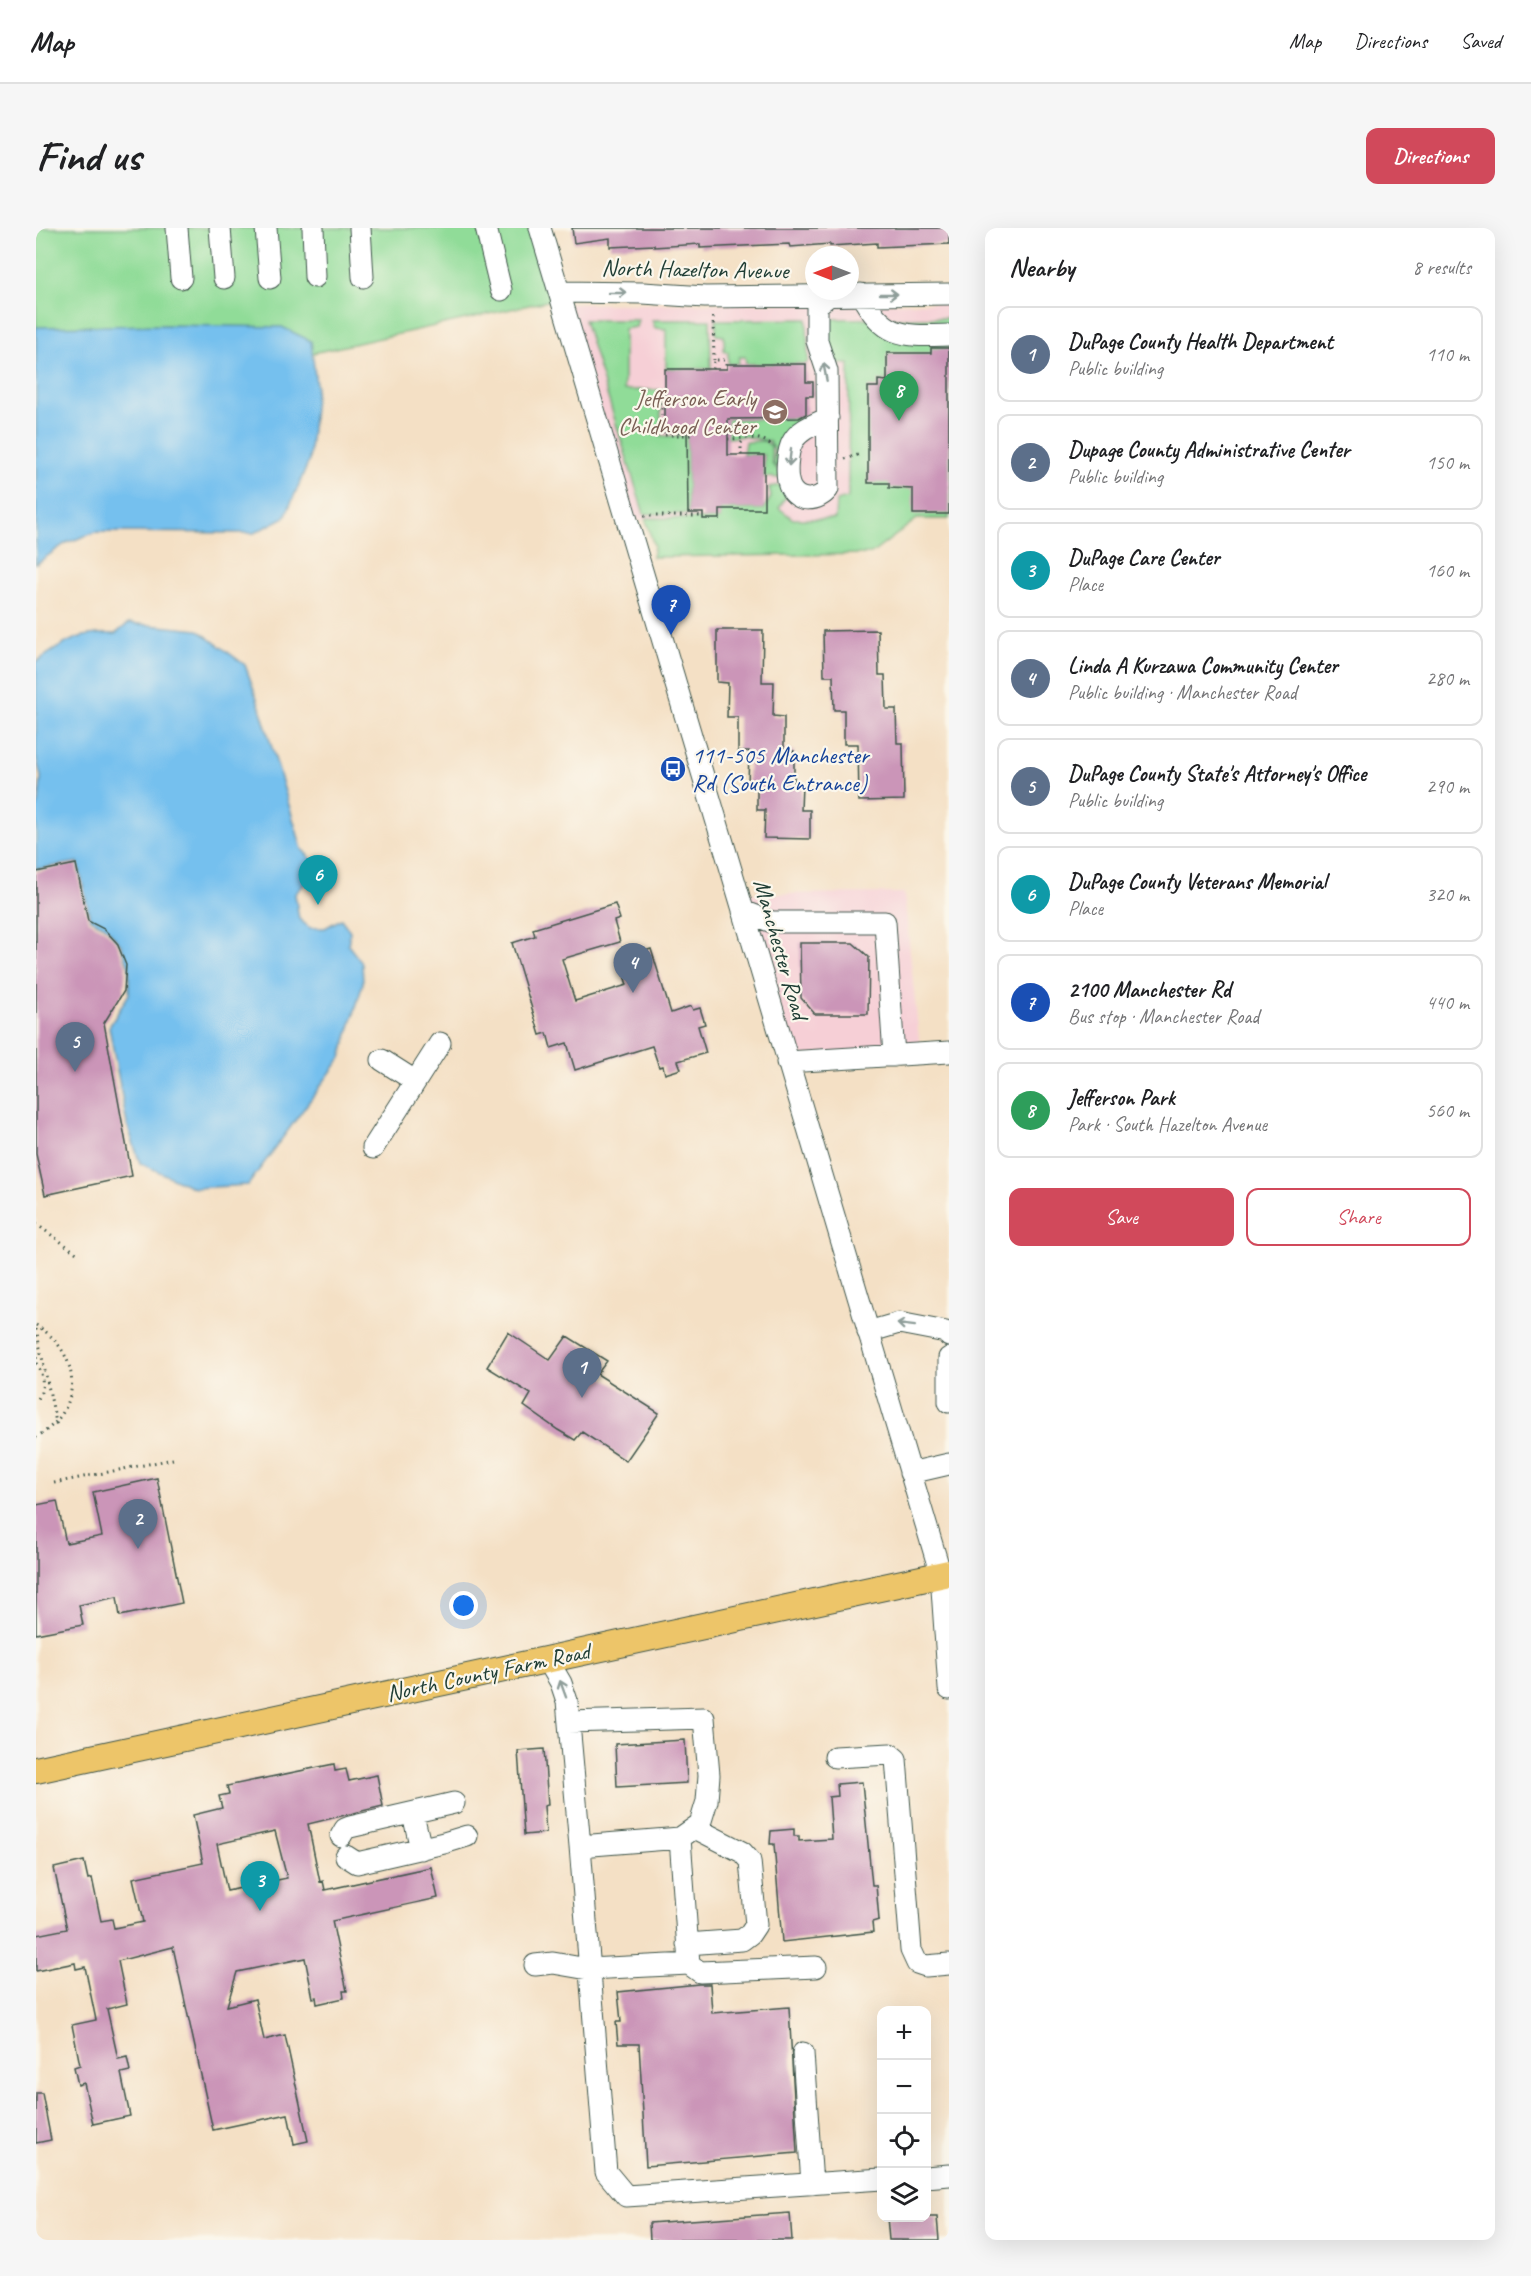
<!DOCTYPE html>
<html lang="en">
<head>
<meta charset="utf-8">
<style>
	:root { --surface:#fff; --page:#f6f6f6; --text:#202124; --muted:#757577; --line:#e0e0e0; --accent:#d1495b }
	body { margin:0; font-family:Caveat,sans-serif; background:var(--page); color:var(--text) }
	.controls { position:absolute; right:18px; bottom:18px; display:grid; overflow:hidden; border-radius:12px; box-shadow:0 6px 24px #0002 }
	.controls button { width:54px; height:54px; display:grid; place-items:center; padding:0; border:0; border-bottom:2px solid var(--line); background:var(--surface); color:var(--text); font:30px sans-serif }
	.compass { position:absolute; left:769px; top:18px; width:54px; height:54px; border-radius:50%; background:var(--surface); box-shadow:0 6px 24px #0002; rotate:270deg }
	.you { position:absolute; left:428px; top:1378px; width:21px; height:21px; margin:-15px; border:4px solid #fff; border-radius:50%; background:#1a73e8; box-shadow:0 0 0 9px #1a73e833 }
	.badge { display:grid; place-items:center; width:39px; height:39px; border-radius:50%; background:var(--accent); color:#fff; font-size:20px; font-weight:700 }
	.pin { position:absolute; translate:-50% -50px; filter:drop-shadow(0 2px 3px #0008) }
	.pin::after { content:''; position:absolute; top:32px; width:21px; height:18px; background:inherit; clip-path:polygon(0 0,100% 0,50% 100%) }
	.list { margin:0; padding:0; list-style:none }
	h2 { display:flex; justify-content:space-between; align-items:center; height:78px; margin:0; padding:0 24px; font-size:26px }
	h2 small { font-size:20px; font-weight:400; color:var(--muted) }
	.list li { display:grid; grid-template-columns:39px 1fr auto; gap:18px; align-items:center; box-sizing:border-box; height:96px; margin:0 12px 12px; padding:0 12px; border:2px solid var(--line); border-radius:12px }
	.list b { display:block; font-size:22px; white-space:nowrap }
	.list p { margin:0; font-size:20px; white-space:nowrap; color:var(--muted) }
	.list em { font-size:20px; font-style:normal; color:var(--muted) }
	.actions { display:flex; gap:12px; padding:18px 24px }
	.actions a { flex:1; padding:14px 0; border:2px solid var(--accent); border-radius:12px; text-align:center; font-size:21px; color:var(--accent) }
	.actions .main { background:var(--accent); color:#fff }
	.icon { flex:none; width:33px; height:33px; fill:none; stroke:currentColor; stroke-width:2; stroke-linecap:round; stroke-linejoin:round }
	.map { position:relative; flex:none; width:913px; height:2012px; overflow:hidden; border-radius:12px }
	header { display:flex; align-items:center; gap:36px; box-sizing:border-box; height:84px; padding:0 30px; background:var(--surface); border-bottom:2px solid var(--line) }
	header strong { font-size:28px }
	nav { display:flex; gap:33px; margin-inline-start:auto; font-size:21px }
	.intro { display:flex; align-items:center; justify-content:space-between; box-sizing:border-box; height:144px; padding:0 36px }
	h1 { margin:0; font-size:42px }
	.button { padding:15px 27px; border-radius:12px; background:var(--accent); color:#fff; font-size:21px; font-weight:700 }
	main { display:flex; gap:36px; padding:0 36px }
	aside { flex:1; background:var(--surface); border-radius:12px; box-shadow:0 6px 24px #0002 }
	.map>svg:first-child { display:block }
	.built { fill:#f6cfd6 }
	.green { fill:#90dc98; stroke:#588c66; stroke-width:1.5 }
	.water { fill:#75c0ee; stroke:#4a7e91; stroke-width:1.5 }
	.building { fill:#cb95b8; fill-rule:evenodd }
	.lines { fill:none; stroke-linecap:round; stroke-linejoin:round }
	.minor-casing { stroke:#3f554a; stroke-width:23 }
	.major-casing { stroke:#3f554a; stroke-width:28 }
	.path { stroke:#3f554a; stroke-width:3; stroke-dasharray:1.5 4.5; stroke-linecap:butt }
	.minor { stroke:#fff; stroke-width:21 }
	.major { stroke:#edc569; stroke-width:26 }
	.oneway { stroke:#8f9e9a }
	.labels { text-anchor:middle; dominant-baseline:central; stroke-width:4.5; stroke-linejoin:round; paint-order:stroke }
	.street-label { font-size:24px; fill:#1f3d34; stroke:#fbf7ec }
	.education-label { font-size:24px; fill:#785e54; stroke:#fbf7ec; text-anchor:end }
	.transit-label { font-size:24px; fill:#164399; stroke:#fbf7ec; text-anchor:start }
</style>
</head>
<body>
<header>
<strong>Map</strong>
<nav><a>Map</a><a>Directions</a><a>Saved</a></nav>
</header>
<div class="intro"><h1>Find us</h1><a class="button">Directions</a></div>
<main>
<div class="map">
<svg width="913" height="2012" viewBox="0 0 913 2012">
	<rect width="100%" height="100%" fill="#fbf7ec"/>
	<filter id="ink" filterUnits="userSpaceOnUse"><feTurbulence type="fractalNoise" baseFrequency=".0167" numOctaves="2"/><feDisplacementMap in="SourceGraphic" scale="12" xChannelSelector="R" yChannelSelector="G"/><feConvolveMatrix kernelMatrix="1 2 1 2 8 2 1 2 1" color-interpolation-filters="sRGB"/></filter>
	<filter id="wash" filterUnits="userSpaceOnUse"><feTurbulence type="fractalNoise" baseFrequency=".008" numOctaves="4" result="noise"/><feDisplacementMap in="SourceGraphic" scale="24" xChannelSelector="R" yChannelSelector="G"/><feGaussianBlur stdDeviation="1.35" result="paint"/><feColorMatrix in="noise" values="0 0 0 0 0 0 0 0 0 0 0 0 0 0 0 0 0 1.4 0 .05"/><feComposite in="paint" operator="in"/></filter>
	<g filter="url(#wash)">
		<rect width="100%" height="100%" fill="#f4e0c5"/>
		<path class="built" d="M913,75V291L596,292L532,76Z
			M868,665L884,821L757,828L711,666Z"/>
		<path class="green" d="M0,0H494L516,72L277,125L0,142Z
			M913,90V291H881L835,326L616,329L618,318L609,290L683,291L684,281H728L735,269L733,259L744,257L751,267L743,280L757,291H799L800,273L812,270L813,136H804L794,130L785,91Z
			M771,91L772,132L770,136H710L709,129H703L702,136H692V124L688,123V108L680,107V92Z
			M548,92H602L600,99L588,101V162H625V208H651L652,286H608Z
			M616,92H674L675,141H630V101L619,100Z
			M769,190L745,240L738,237V221L733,213L707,208L692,210L682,191Z
			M728,213L735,218L736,236L742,242L745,250L728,249V227H707L709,214Z"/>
		<path class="water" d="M128,97L246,99L275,113L280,157L273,233L249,289L218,305L60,304L30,315L0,336V99Z
			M93,395L162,402L209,437L223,476L266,621L294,651C276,650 271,652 259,666L263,691L274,700H289L305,691L314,703L312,717L326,735L327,755L305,830L212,957L158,960L104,935L91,896L73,799L93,766V739L85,717L69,698L54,691L42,634L0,641V581L3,575L5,549L0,528V434C30,414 42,404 79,406Z"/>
		<g id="blocks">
			<path class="building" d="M536,0H913V16L841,19V15L794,18V16L754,19L753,16L664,20V16L618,19V17L574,19V10L538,15Z
				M895,120H913V286H877V261L853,260V255H832V159H842V152L851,153V125H895Z
				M691,136H770V154H777V168H770V186L763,190L692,191V227H728V281H684V291H667V285H652L651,204H629V141H691Z
				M681,402H727L726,454H738L737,488L748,489V523H758V557H766L765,582H774V611L728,610L729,582H721V558L712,557L713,523H702V489H691L692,455L681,454Z
				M842,402L843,447H849L850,481H860L861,515H867L868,572L823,573L822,516H808V482H798L797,448H788L787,403Z
				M40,636L52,693L68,701L81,715L90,737L88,763L68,795L96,948L9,967L0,926V644Z
				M579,676L584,691L578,693L584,714L526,731L539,773L591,757L583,731L615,721L635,785L655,778L657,782L664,780L669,796L662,798L670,825L642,833L645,841L629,846L627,838L623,839L616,818L539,842L531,815L515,820L511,805L504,807L476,715L499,708L497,701Z
				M764,715H817L833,729L832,786H779L765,770Z
				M472,1104L514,1132L531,1108L571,1133L561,1146L623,1185L590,1233L546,1204L539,1212L522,1202L488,1178L495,1166L451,1139Z
				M121,1250L146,1375L84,1388L81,1369L43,1377L47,1397L0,1406V1277L21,1273L30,1315L66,1308L57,1264Z
				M649,1512L651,1555L581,1559L579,1516Z
				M508,1521L512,1577L508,1578L510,1605L488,1607L482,1523Z
				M298,1536L299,1543L310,1541L313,1553L341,1547L347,1578L272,1596L284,1654L287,1653L289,1662L395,1639L402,1670L296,1693L311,1763H307L308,1770L281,1776L280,1769L277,1770L269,1730L201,1744L191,1778L219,1771L228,1812L249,1807L272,1913L258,1916L252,1886L177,1902L137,1719L82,1733L91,1776L71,1781L82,1831L91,1829L94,1843L85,1845L94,1888L57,1896L48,1855L42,1857L38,1839L44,1837L36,1797L60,1792L49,1739L40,1741L39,1735L0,1743V1707L31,1701L18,1640L48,1633L52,1651L56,1650L65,1693L76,1691L78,1700L107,1694L97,1650L167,1635L157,1587L186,1580L183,1568L193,1566L191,1558ZM239,1603L251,1650L191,1663L181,1616Z
				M826,1554L836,1657H840L843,1692L836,1694L837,1704L746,1714L738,1616H734L735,1603L758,1601V1608H763V1613L796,1611L793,1569L802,1568L801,1556Z
				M663,1756H674L676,1785L753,1779L761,1925L610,1938L603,1816H582L580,1794H585L582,1764Z
				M0,1865H6L15,1912L0,1915Z
				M754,1985L756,2012H614L613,1995Z
				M851,1989H901L903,2012H853Z"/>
		</g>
	</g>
	<g filter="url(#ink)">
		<use href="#blocks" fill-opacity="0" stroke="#3f554a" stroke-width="1.5"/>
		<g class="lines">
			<g class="minor-casing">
				<path id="minor" d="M141,0L145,50
					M184,0L188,50
					M230,0L234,50
					M277,0L279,49
					M324,0L327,49
					M450,0L465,62
					M504,0L905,1347L913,1461
					M523,64L607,65L669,69L913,66
					M825,66C848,111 868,108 913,107
					M792,190C780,196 764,201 757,213C751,223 749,248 754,259C762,276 783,273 792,261L791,143L781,113V77L794,67
					M707,683L736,694H849L858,828
					M346,832L379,853
					M751,834L913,824
					M337,920L404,815
					M832,1104L863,1095L910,1104L913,1108
					M913,1130V1174
					M874,1245L913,1236
					M511,1431L525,1455L531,1473L544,1618
					M533,1494L668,1490L673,1547L671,1573L664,1596L644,1610L544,1618L570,1944L590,1968L846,1951
					M799,1529L854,1526L860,1531L875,1722L881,1735L890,1738L913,1736
					M377,1586L385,1621
					M305,1608L309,1601L314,1599L418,1575
					M310,1628L321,1635L408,1615L431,1608
					M651,1716L706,1712L714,1706L720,1697L714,1633L706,1624L659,1600
					M653,1736L664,1744L780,1739
					M499,1737L517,1735L552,1741L653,1736L644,1610
					M767,1825L776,1956
					M890,1949L913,1947"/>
			</g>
			<g class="major-casing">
				<path id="major" d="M0,1542L913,1345"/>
			</g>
			<path class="path" d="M677,89L678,132
				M677,141L678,132H690V141
				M626,162V207H659
				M692,211C705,211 727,206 737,219
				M705,227V215L709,211
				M809,231L825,226
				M608,288H667
				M0,996L42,1026
				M0,1097C46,1125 49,1182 0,1209
				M0,1101L21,1199
				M0,1130L5,1125
				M0,1135C8,1148 9,1161 0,1174
				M18,1255L137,1231"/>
			<use href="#minor" class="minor"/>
			<use href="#major" class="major"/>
		</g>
		<defs><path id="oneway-shaft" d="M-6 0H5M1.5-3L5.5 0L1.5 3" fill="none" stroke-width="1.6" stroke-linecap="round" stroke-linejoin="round" transform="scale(1.5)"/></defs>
		<g class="oneway">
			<use href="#oneway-shaft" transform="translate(582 65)"/>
			<use href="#oneway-shaft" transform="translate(853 66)"/>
			<use href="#oneway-shaft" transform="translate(789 144) rotate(-101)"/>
			<use href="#oneway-shaft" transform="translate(754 229) rotate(97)"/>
			<use href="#oneway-shaft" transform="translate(870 1097) rotate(-173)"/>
			<use href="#oneway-shaft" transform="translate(527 1461) rotate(-110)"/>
		</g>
	</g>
	<defs>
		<g id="school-disc" transform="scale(1.35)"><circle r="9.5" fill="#8d6e63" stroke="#fbf7ec"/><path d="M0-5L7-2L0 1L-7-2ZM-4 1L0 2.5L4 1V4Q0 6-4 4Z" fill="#fff"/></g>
		<g id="bus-disc" transform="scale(1.35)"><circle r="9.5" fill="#1a4fb4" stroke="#fbf7ec"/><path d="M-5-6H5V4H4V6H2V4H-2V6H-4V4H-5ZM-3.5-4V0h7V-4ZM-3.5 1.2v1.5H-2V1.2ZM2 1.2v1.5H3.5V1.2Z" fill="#fff"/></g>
	</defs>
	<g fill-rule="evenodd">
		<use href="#school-disc" x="739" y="184"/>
		<use href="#bus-disc" x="637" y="541"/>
	</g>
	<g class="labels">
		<g class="street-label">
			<text transform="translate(659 41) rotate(1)">North Hazelton Avenue</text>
			<text transform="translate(745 721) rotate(74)">Manchester Road</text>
			<text transform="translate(452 1444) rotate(-12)">North County Farm Road</text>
		</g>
		<g class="education-label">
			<text x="720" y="170">Jefferson Early<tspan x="720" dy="28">Childhood Center</tspan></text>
		</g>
		<g class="transit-label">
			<text x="656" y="527">111-505 Manchester<tspan x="656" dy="28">Rd (South Entrance)</tspan></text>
		</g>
	</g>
</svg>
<div class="controls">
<button>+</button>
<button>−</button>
<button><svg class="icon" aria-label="locate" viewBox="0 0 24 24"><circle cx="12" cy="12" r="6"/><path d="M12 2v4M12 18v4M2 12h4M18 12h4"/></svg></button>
<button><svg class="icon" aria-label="layers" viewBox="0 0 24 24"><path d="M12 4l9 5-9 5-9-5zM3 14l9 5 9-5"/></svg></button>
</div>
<svg class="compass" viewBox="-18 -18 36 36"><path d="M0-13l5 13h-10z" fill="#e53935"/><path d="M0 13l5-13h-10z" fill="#757577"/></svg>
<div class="you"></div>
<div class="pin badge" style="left:546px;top:1170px;background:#5c6f8a">1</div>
<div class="pin badge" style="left:102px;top:1321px;background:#5c6f8a">2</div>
<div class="pin badge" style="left:224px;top:1683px;background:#0f9aa8">3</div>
<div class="pin badge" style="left:597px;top:765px;background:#5c6f8a">4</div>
<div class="pin badge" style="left:39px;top:844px;background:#5c6f8a">5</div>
<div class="pin badge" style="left:282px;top:677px;background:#0f9aa8">6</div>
<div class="pin badge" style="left:635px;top:407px;background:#1a4fb4">7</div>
<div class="pin badge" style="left:863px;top:193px;background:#2e9e5b">8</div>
</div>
<aside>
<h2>Nearby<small>8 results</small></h2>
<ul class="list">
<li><span class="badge" style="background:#5c6f8a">1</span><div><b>DuPage County Health Department</b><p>Public building</p></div><em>110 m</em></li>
<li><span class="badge" style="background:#5c6f8a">2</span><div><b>Dupage County Administrative Center</b><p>Public building</p></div><em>150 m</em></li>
<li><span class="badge" style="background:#0f9aa8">3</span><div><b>DuPage Care Center</b><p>Place</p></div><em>160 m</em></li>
<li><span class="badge" style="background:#5c6f8a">4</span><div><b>Linda A Kurzawa Community Center</b><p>Public building · Manchester Road</p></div><em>280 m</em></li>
<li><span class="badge" style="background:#5c6f8a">5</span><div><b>DuPage County State's Attorney's Office</b><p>Public building</p></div><em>290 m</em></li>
<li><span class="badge" style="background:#0f9aa8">6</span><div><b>DuPage County Veterans Memorial</b><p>Place</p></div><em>320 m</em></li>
<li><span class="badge" style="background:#1a4fb4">7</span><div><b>2100 Manchester Rd</b><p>Bus stop · Manchester Road</p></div><em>440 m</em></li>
<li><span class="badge" style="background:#2e9e5b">8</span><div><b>Jefferson Park</b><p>Park · South Hazelton Avenue</p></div><em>560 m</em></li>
</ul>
<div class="actions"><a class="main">Save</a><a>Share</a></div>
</aside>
</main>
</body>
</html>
